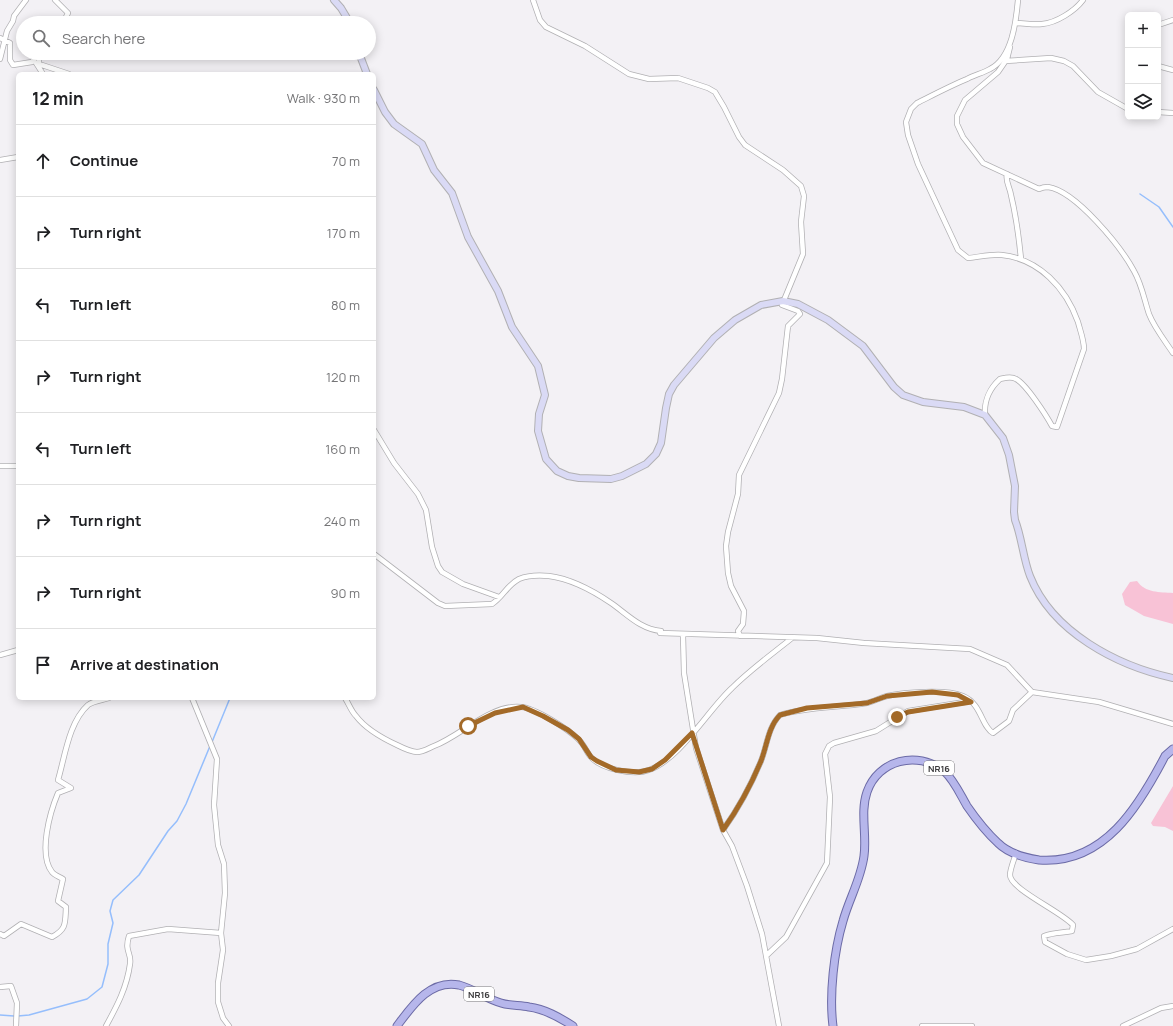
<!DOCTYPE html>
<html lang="en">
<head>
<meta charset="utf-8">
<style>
	:root { --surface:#fff; --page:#f2f2f2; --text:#202124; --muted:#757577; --line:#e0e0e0 }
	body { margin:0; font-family:Manrope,sans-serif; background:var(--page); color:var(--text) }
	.controls { position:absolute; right:12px; top:12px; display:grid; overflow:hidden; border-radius:6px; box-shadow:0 2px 10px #0003 }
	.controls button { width:36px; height:36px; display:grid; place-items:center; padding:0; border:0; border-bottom:1px solid var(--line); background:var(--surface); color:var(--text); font:20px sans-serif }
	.stop { position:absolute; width:12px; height:12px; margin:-9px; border:3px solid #a36a28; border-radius:50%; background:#fff }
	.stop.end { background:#a36a28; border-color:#fff; box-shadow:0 1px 4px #0008 }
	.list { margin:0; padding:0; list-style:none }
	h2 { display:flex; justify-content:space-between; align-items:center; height:52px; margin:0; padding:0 16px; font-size:17px }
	h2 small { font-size:13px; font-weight:400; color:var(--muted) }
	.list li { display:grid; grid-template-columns:26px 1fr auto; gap:12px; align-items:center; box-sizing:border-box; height:72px; padding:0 16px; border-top:1px solid var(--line) }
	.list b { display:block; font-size:15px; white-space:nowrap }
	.list em { font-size:13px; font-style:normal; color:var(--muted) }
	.icon { flex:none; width:22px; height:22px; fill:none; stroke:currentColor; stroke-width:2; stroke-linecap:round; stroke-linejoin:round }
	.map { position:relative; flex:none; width:1173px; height:1026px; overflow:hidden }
	.search { position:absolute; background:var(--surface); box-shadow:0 2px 10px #0003; left:16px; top:16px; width:360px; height:44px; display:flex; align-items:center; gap:10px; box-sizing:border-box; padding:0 14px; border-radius:22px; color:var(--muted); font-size:15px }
	.panel { position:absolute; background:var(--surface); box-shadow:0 2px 10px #0003; left:16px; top:72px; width:360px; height:628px; border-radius:6px }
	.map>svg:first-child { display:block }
	.green { fill:#f8c2d6 }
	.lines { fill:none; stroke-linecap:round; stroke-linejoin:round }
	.stream { stroke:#95befc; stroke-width:1.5 }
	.minor-casing { stroke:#b1b0b3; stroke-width:6 }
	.secondary-casing { stroke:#b1b0b3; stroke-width:8 }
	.primary-casing { stroke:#6c6ba6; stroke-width:9 }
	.minor { stroke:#fff; stroke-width:4.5 }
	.secondary { stroke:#dadaf5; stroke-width:6 }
	.primary { stroke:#b6b6eb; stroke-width:7 }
	.route { stroke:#a36a28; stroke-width:5 }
	.labels { text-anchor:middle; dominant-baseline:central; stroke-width:3.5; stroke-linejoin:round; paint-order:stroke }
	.shield { fill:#fff; stroke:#777678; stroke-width:1 }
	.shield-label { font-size:9px; font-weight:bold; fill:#3d3c3e }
</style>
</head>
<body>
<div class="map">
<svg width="1173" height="1026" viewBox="0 0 1173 1026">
	<rect width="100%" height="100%" fill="#f3f1f5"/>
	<path class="green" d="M1137,581C1145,593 1160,592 1173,593V624L1144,616L1125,605L1122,594L1130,582Z
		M1173,786V831L1165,827L1153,826L1151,823Z"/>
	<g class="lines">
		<path class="stream" d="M1140,194L1159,207L1173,227
			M212,742L230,698
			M0,1015L14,1016
			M18,1016L29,1015L87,999L102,987L108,964V944L113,923L110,911L113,900L139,875L168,831L177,821L186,804L210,746"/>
		<g class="minor-casing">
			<path id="minor" d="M55,0L68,13L63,23
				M533,0L540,20L546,27L585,46L629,74L649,79L678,78L708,88L715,92L724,107L739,137L745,145L783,170L801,186L804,196L801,222L803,254L782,305L798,311L800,314L788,326L782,379L779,393L739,475L738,494L728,532L726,546L728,573L731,586L744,611L743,624L738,631L740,636
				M1016,23C1025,23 1033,25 1042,24C1056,23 1075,11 1083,0
				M1158,25L1173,20
				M0,38L10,43V60L13,65L32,62L39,53
				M1010,47L1007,59L998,72L965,100L957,116V124L963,137L983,163L1039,189C1041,188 1045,187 1048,187C1076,191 1121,247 1134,271C1142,285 1144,299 1149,314C1154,327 1165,341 1173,353
				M39,54V64L69,74
				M0,59L7,31L13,21L14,16L26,0
				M1005,61L1051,58L1064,61L1073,66L1098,92L1128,109
				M36,63L43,74
				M1158,66L1173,70
				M1158,112L1173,113
				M0,160L18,157
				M1007,174C1005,181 1010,188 1011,195C1016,216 1019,238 1021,259
				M985,415C984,401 990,388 1000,379C1005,378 1011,376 1016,379C1026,384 1046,415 1052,426L1057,427L1084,349C1084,340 1080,330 1078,322C1066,288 1039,259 1002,255C991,254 979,257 968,258L958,250L918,164L908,135L906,122L911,109L917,103C933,95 950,86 967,79C974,75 983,73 990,69C1012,58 1016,22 1018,0
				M374,430L394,463L418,494L426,510L432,547L438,566L442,572L463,584L499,597
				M0,466H18
				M374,554L438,603L445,606L492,604C503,597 507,585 519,579C529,575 539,575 549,576C572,579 592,590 611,603C627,614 640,629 661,631L660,633L817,638L864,643L970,649L1007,665L1032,692L1099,702L1173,724
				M683,635L684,673L696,748L723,830L732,846L747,886L762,934L779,1026
				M0,655L18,650
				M192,698L217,759L214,805L218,845L224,864L225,893L221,933L223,950L218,983V1002L223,1018L229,1026
				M345,698C349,704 351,711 356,716C365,728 384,739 397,745C403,748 411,752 417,752C423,752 429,748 434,746C461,736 490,704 521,707C535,708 568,729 578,739C584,744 586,751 590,756C600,769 634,776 649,770C680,759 708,710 732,688C750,670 772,654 792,638
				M723,830C738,809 751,785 761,761C767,746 768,727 780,715C809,706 838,708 867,703C874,701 880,698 887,696C905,692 946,689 963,696C982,704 981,726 993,733L1009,721L1013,710L1032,692
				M1016,853C1014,860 1010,869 1010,875C1010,889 1062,912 1073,925L1072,931C1062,933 1054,932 1044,936L1045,942L1067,954L1086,960L1111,956L1137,949L1173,929
				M0,934L4,936L21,924L52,937C67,929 65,923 66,907L58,901L63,879C60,877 54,875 52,872C38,854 50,812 58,793L71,788L58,780C65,756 69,722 88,705C93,701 103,700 109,698
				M767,955L786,937L827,863L830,797L825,754L829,746L834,743L876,731L908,711L971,701
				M0,987L11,986L17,1003L16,1026
				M106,1026C117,1006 127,987 130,964C132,953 124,952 129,936L168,929L221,933
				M922,1026H972
				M1123,1026L1161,1008L1173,1006"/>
		</g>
		<g class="secondary-casing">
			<path id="secondary" d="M334,0L341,8L350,23
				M359,53L367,74
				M374,90L385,112L394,124L422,144L434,170L452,193L468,237L498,291L512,327L538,366L545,395L539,414L538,431L546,459L557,471L568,476L579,478L611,479L622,476L646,464L656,454L661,443L666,408L669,394L674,385L714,338L735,320L761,305L783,301L798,304L828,320L863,346L894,387L903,395L923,402L964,407L985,415L1003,438L1009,455L1015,486L1014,512L1015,520C1022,538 1023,558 1030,576C1052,632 1117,666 1173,678"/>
		</g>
		<g class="primary-casing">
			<path id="primary" d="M397,1026C412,1006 430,979 459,985C474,989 487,999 501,1003C510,1006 520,1005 529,1007C545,1009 559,1017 573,1026
				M833,1026C829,995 834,951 843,921C849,899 861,879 864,856C867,835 860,812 867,792C878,760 917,750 944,771C954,780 960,794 967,806C976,819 986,832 998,843C1008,853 1026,858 1039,860C1104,865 1139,806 1165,756L1173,749"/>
		</g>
		<use href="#minor" class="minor"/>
		<use href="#secondary" class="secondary"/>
		<use href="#primary" class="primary"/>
	</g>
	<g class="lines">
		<path class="route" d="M468,726L495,713L523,707L543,716L568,730L579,739L591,757L597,761L616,770L639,772L652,769L665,760L692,733L723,830C738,809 751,785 761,761C767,746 768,727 780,715L807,708L867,703L887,696L932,692L958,695L971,702L908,712L897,717"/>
	</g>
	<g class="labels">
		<g class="shield">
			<rect x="924" y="761" width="30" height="14" rx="3"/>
			<rect x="464" y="987" width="30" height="14" rx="3"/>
		</g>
		<g class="shield-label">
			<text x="939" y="768">NR16</text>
			<text x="479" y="994">NR16</text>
		</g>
	</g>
</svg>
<div class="controls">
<button>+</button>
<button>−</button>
<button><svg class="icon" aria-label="layers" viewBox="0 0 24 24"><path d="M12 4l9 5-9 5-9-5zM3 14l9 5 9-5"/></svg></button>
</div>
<div class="stop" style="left:468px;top:726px"></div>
<div class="stop end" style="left:897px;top:717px"></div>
<div class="search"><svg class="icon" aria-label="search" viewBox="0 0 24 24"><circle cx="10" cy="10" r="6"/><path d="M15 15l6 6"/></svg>Search here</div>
<section class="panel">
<h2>12 min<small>Walk · 930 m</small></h2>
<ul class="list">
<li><svg class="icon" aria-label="ahead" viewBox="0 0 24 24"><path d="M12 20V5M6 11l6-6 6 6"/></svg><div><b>Continue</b></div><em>70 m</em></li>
<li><svg class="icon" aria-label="right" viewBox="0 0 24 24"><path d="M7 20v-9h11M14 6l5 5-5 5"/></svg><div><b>Turn right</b></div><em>170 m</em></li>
<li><svg class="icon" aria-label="left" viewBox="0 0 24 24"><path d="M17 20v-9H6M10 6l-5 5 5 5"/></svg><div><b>Turn left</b></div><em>80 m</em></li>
<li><svg class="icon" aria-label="right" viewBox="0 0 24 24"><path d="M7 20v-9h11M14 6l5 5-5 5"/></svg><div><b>Turn right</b></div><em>120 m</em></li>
<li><svg class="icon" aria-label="left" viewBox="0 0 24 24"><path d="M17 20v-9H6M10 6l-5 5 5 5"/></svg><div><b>Turn left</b></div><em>160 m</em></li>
<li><svg class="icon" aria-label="right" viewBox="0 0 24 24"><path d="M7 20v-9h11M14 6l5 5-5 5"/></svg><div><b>Turn right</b></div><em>240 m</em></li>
<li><svg class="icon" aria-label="right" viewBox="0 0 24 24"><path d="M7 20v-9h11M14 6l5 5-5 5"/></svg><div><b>Turn right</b></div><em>90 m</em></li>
<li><svg class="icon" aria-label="arrive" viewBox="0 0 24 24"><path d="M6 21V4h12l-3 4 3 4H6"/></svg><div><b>Arrive at destination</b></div></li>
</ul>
</section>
</div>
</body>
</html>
